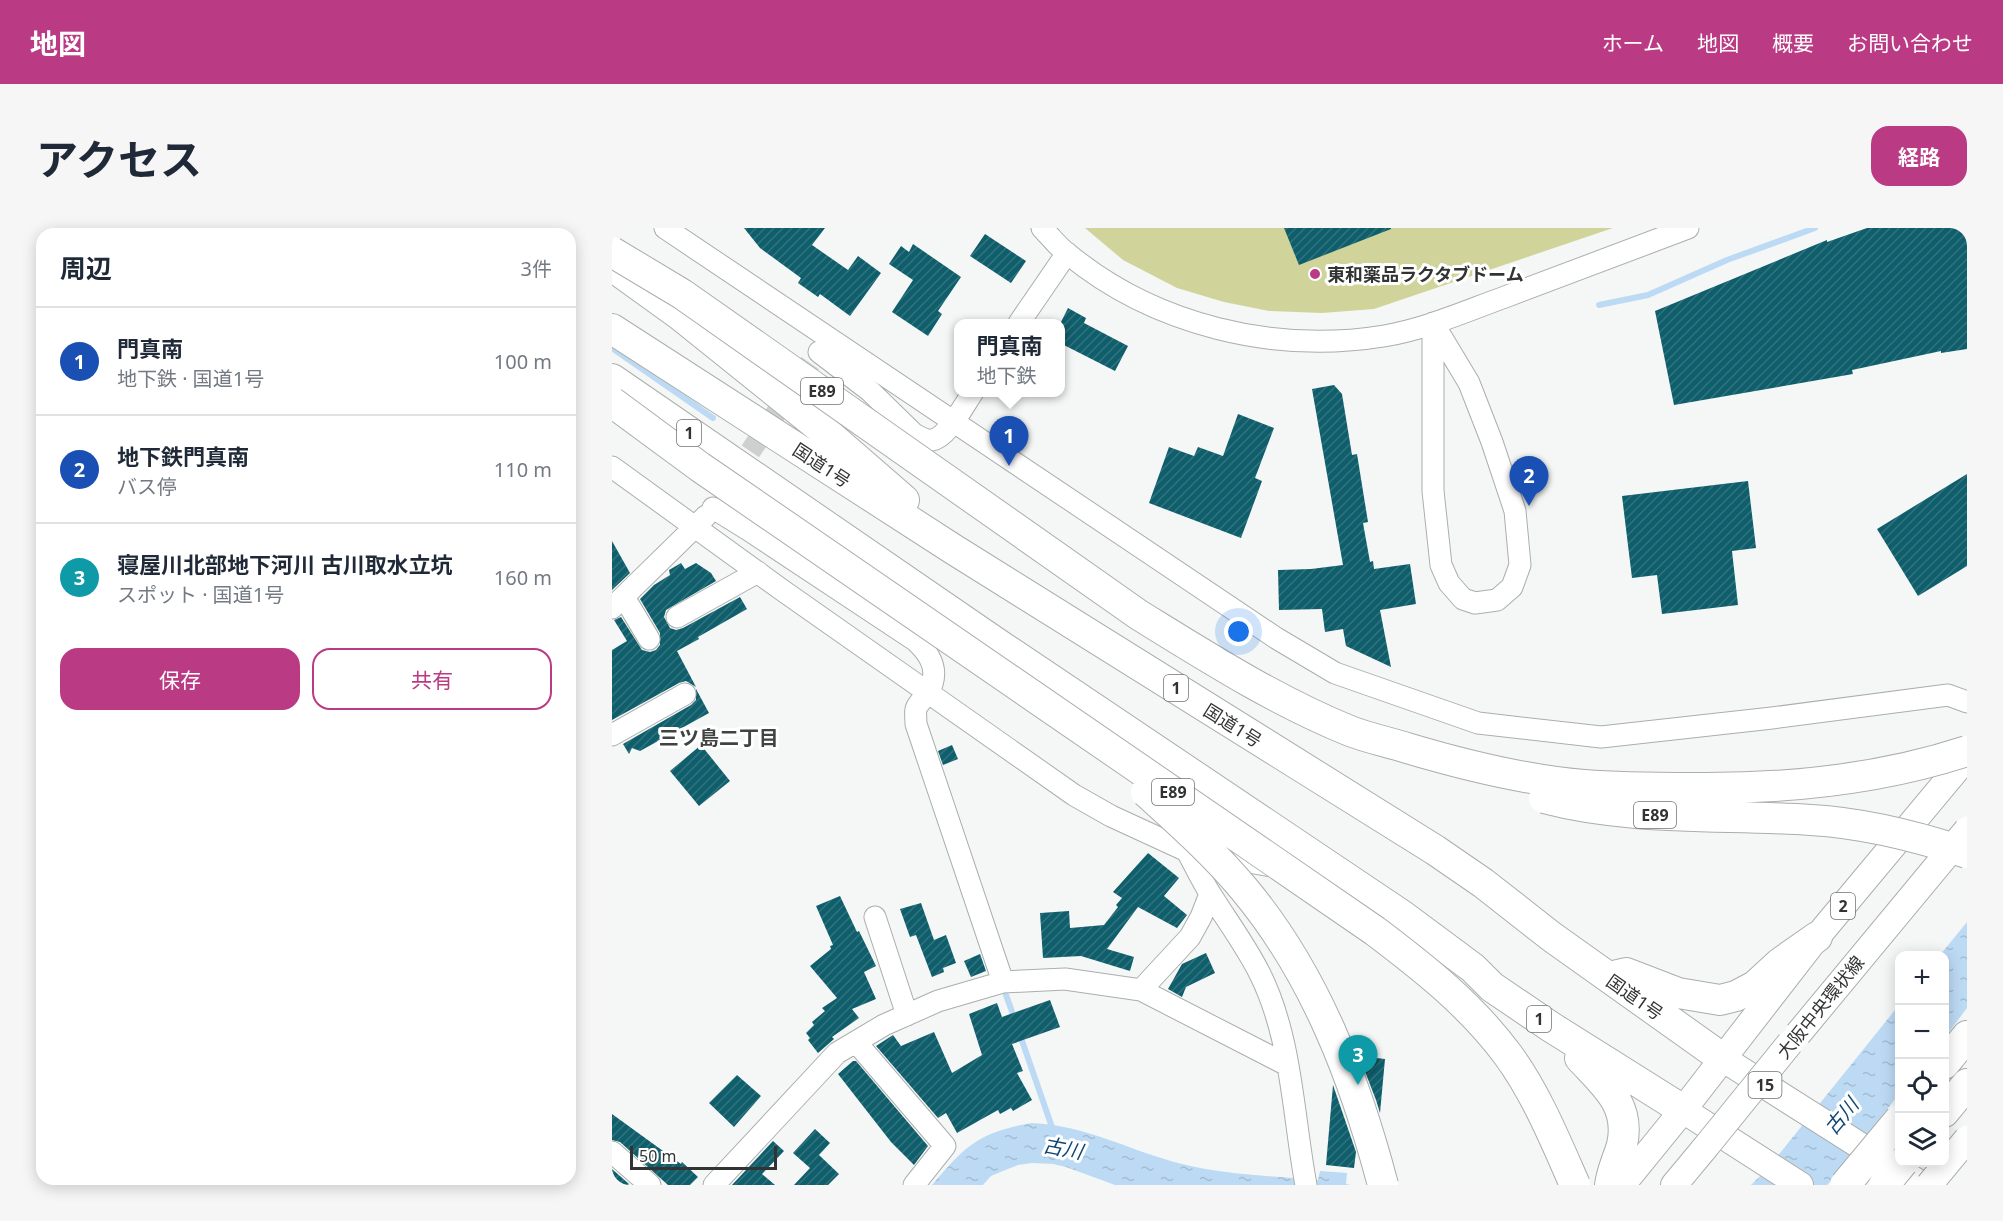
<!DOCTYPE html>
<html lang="ja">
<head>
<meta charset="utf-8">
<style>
	:root { --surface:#fff; --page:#f6f6f7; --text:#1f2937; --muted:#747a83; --line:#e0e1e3; --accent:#bb3a84 }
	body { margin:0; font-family:"Noto Sans","Noto Sans JP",sans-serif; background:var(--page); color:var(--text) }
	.controls { position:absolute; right:18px; bottom:18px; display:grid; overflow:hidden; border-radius:12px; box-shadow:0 3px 15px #0003 }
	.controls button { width:54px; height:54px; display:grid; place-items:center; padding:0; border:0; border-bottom:2px solid var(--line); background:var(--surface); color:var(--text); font:30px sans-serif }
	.scale { position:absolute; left:18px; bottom:15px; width:147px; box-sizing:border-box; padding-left:6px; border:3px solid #323433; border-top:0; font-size:16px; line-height:21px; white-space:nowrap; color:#323433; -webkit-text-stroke:4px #fff; paint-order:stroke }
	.you { position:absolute; left:627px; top:404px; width:21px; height:21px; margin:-15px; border:4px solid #fff; border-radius:50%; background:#1a73e8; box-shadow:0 0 0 9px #1a73e833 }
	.badge { display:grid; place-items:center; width:39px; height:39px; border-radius:50%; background:var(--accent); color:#fff; font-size:20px; font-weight:700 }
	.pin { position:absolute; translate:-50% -50px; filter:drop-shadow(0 2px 3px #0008) }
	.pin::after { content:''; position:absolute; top:32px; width:21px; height:18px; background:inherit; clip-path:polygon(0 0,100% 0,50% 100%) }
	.popup { position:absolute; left:342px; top:91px; width:111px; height:78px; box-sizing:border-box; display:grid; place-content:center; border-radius:12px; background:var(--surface); filter:drop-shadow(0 2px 4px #0005); font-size:20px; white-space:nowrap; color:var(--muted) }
	.popup b { font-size:22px; color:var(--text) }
	.popup::after { content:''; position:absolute; left:50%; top:100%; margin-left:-12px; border:12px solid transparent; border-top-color:var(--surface) }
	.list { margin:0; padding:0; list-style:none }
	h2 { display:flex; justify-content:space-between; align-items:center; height:78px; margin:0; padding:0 24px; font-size:26px }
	h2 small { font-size:20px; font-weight:400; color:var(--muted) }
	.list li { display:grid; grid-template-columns:39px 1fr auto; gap:18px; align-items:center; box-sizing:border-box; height:108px; padding:0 24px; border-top:2px solid var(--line) }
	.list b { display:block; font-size:22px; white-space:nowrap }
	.list p { margin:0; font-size:20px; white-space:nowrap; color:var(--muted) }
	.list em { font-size:20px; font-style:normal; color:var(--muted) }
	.actions { display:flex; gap:12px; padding:18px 24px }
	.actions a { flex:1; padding:14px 0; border:2px solid var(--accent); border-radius:18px; text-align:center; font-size:21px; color:var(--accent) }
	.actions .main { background:var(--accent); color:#fff }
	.icon { flex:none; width:33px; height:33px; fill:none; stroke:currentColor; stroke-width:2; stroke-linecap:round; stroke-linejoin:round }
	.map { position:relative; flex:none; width:1355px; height:957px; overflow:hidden; border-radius:18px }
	header { display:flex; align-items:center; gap:36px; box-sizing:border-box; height:84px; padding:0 30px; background:var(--accent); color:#fff }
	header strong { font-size:28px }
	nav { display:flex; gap:33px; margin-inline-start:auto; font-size:21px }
	.intro { display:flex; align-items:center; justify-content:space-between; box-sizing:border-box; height:144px; padding:0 36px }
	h1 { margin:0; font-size:42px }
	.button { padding:15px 27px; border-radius:18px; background:var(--accent); color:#fff; font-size:21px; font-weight:700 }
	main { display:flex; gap:36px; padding:0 36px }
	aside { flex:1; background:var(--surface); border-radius:18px; box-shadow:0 3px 15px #0003 }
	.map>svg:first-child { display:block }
	.pitch { fill:#d1d49a }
	.water { fill:url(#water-ripples) }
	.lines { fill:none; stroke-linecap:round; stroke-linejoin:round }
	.stream { stroke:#bddaf5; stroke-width:6 }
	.building { fill:url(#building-hatch) }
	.minor-tunnel { stroke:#cdd0cf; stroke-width:21; stroke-dasharray:21 10; stroke-linecap:butt }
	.minor-casing { stroke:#aaaead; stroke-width:23 }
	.major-casing { stroke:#aaaead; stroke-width:28 }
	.highway-casing { stroke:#aaaead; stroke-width:32 }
	.minor { stroke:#fff; stroke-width:21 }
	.major { stroke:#fff; stroke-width:26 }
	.highway { stroke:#fff; stroke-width:30 }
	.major-bridge-casing { stroke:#aaaead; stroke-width:28; stroke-linecap:butt }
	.highway-bridge-casing { stroke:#aaaead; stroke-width:32; stroke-linecap:butt }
	.major-bridge { stroke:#fff; stroke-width:26 }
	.highway-bridge { stroke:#fff; stroke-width:30 }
	.poi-dot { fill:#bb3a84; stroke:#fff; stroke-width:2 }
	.labels { text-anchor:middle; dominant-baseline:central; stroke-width:6; stroke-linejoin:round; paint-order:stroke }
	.shield { fill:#fff; stroke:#707170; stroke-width:1.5 }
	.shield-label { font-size:16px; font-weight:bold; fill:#323433 }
	.poi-label { font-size:18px; font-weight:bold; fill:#323433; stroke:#fff; text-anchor:start }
	.street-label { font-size:18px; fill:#323433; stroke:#fff }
	.neighbourhood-label { font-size:20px; font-weight:bold; fill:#3f4342; stroke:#fff }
	.water-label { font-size:20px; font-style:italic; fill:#104772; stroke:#fff }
</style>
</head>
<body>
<header>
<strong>地図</strong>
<nav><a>ホーム</a><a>地図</a><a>概要</a><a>お問い合わせ</a></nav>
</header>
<div class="intro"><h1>アクセス</h1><a class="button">経路</a></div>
<main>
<aside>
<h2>周辺<small>3件</small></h2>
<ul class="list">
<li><span class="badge" style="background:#1a4fb4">1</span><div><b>門真南</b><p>地下鉄 · 国道1号</p></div><em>100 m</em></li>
<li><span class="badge" style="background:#1a4fb4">2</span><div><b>地下鉄門真南</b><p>バス停</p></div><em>110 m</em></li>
<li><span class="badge" style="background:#0f9aa8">3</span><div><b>寝屋川北部地下河川 古川取水立坑</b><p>スポット · 国道1号</p></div><em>160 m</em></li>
</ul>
<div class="actions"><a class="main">保存</a><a>共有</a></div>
</aside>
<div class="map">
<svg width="1355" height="957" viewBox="0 0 1355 957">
	<defs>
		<pattern id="water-ripples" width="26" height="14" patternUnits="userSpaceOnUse" patternTransform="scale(1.5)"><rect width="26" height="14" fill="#bddaf5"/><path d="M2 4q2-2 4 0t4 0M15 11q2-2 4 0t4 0" fill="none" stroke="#a3bcd2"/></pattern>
		<pattern id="building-hatch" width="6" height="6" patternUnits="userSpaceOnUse" patternTransform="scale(1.5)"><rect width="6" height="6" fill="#0f5e6c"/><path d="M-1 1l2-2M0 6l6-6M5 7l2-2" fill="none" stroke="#33727d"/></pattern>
	</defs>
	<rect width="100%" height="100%" fill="#f4f7f6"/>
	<path class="pitch" d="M473,0H1001L762,81L710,85L657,83L612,74L565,60L511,32Z"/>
	<path class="water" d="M1355,694V780L1333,809L1332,728L1328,727Z
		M1287,777V866L1218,954L1215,957H1139L1156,940Z
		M420,895C474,897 518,923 570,936C614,947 661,948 706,952L708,943L735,945L734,956L739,957H503L454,939L441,936L420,935L406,937L391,943L379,948L371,957H320C354,917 367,904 420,895Z"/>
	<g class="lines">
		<path class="stream" d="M987,77L1036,67L1115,32L1203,0
			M0,120L101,190
			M394,767L403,792
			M408,807L441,902"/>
	</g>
	<path class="building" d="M132,0H213L200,17L236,42L246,28L269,45L238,88L208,66L206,69L186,55L189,50L148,20Z
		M672,0H779V1L687,37Z
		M1255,0H1355V121L1329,125V123L1240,142L1241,146L1062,177L1043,83L1215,12V14Z
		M373,6L414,33L399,55L358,28Z
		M301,16L349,49L326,83L330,86L316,108L280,84L301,52L277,36L289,18L297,24Z
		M456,80L474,90L472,95L516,118L503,143L448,115V96Z
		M722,157L730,166L740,227L745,226L756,294L751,295L758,334L761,333L762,341L798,336L804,376L768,382L779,439L734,418L731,401L713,404L710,381L667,382L666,342L699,341L731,337L700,161Z
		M626,186L662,200L643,250L650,253L629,310L537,275L557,219L582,228L586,219L611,228Z
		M1355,246V338L1306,368L1265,301Z
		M1136,253L1144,320L1120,323L1126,377L1050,386L1045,347L1020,350L1010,268Z
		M0,313L18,345L0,362Z
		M69,335L73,341L84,335L99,345L104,353L54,382L52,389L58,400L64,402L71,400L128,369L135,381L86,409L87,411L65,423L84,459L74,453L67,455L0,492V422L15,413L2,392L9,389L30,422L38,424L44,422L48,417V405L28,371L42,357L58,347L57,342Z
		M84,461L97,485L28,523L20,520L17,526L11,516L79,477L84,472Z
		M89,517L118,553L87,578L58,543Z
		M340,517L346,531L331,537L326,523Z
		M536,625L567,650L552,668L575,687L565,700L526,679L495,721L522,729L518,743L469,728L431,730L428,685L457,683L458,700L492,697L506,679L504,677L510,670L501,664Z
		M228,668L245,704L247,703L264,738L252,744L264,771L240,781L247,790L220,809L222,811L206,825L196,812L198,810L194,805L202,797L200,794L213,783L210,780L225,770L198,738L219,721L218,718L221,717L204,678Z
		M309,675L322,712L334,707L344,735L331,740L332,744L320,749L304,707L298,709L288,681Z
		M594,725L603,745L574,759L570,769L556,761L570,736Z
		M368,726L374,743L359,749L352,733Z
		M438,772L448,799L400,816L411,843L405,845L420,872L401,883L399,880L388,886L386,882L345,905L334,885L326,890L264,818L281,807L289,818L322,804L340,845L370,827L357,786L385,775L390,789Z
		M747,828L773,831L768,885L764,872Z
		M241,833H244L316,918L302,937L279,914L226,846Z
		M125,847L149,868L122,899L97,875Z
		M721,857L744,924L742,940L714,937Z
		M0,886L69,936L70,934L86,949L78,957H56L8,914L0,912Z
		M203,901L218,915L207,927L227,946L216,957H182L198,940L181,925Z
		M161,913L172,923L150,946L163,957H120Z
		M0,941L17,956L16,957H10L0,951Z"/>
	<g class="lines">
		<path class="minor-tunnel" d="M121,249L198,135"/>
		<g class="minor-casing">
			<path id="minor" d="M53,0L664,410L723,445L866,495L989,509L1160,490L1336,467L1355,474
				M430,0C439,9 446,19 456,26C542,97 662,126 772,108C814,101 854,83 893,69C954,46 1015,23 1076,0
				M407,95L455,25
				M821,95L857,155L880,214L903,283L908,337L900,359L885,372L863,375L851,371L837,355L829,337L821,263Z
				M207,124L258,163L302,206C308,209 314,213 320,212C335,210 352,177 361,164
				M0,239L170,362L462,567L499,588L575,623L665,639
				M101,280L135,301L304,413C320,428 328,444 316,465C312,470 306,475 304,481C303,485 304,491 304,496L391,754
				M12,369L37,411
				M0,380L94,288
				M65,389L146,344
				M0,507L73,466
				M575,623C583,638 590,653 599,667C616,694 634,718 648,746C680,810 681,888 694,957
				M263,689L295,787
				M529,762L578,709L589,689L598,666
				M244,814L333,918L302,957
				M0,924L38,957
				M102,957L225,825L272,797L326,773L391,754L453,751L529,762L675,837"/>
		</g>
		<g class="major-casing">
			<path id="major" d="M1110,830L1310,957
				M1071,882L1188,957
				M1008,957L1014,952L1071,882L1205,709L1355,529
				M1062,957L1092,921"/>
		</g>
		<g class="highway-casing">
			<path id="highway" d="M0,38L68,87L216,206L292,272
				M0,101L341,321L823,622L871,655L940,709L1110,830
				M0,151L383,414L791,688L861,740L880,759L939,799L1071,882
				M1001,748L1014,745L1066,765L1108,772L1124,768L1143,758L1168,735L1205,709
				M968,830C993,857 1019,877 1010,917C1006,931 1000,942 998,957
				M1332,836L1355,808
				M1332,884L1355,856"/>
		</g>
		<use href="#minor" class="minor"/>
		<use href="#major" class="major"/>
		<use href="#highway" class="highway"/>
		<g class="major-bridge-casing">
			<path id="major-bridge" d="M1186,806L1355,602
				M1092,921L1178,815
				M1317,957L1355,911"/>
		</g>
		<g class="highway-bridge-casing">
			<path id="highway-bridge" d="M0,24L70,66L527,387C595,429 664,473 738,503C756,510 776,514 795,520C852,537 912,552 972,557C1009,560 1045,560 1081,560C1173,561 1267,552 1355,523
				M0,174L88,239L763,703C812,740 859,777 896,827C924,865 944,914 963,957
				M534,564C568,595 602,625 632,661C703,746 743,851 771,957
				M932,570C1019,593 1110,586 1199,592C1253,595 1304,608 1355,625
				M1233,957L1288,891
				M1272,957L1291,934"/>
		</g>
		<use href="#major-bridge" class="major-bridge"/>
		<use href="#highway-bridge" class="highway-bridge"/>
	</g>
	<circle class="poi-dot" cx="703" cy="46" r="6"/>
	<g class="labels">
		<g class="shield">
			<rect x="189" y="150" width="42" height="26" rx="4.5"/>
			<rect x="65" y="192" width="24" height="26" rx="4.5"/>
			<rect x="552" y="447" width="24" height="26" rx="4.5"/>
			<rect x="540" y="551" width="42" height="26" rx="4.5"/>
			<rect x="1022" y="574" width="42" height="26" rx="4.5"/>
			<rect x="1219" y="665" width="24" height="26" rx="4.5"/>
			<rect x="915" y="778" width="24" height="26" rx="4.5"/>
			<rect x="1136.5" y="844" width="33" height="26" rx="4.5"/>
		</g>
		<g class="shield-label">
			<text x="210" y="163">E89</text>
			<text x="77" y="205">1</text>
			<text x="564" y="460">1</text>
			<text x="561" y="564">E89</text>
			<text x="1043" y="587">E89</text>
			<text x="1231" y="678">2</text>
			<text x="927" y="791">1</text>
			<text x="1153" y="857">15</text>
		</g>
		<g class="poi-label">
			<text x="715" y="46">東和薬品ラクタブドーム</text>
		</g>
		<g class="street-label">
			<text transform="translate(210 237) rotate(33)">国道1号</text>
			<text transform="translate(621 497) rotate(32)">国道1号</text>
			<text transform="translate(1023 769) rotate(35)">国道1号</text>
			<text transform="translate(1208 779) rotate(-51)">大阪中央環状線</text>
		</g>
		<g class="neighbourhood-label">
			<text x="107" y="509">三ツ島二丁目</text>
		</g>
		<g class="water-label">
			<text transform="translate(1229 888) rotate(-50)">古川</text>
			<text transform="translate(451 920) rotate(11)">古川</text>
		</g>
	</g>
</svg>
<div class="controls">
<button>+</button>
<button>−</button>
<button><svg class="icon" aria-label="locate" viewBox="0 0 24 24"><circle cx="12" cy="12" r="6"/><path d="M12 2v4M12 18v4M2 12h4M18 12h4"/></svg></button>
<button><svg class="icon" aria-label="layers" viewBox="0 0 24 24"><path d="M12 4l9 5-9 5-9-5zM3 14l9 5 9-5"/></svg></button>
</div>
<div class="scale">50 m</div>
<div class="you"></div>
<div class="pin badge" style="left:397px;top:238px;background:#1a4fb4">1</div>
<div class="popup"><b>門真南</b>地下鉄</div>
<div class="pin badge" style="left:917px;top:278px;background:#1a4fb4">2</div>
<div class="pin badge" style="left:746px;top:857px;background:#0f9aa8">3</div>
</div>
</main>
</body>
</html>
